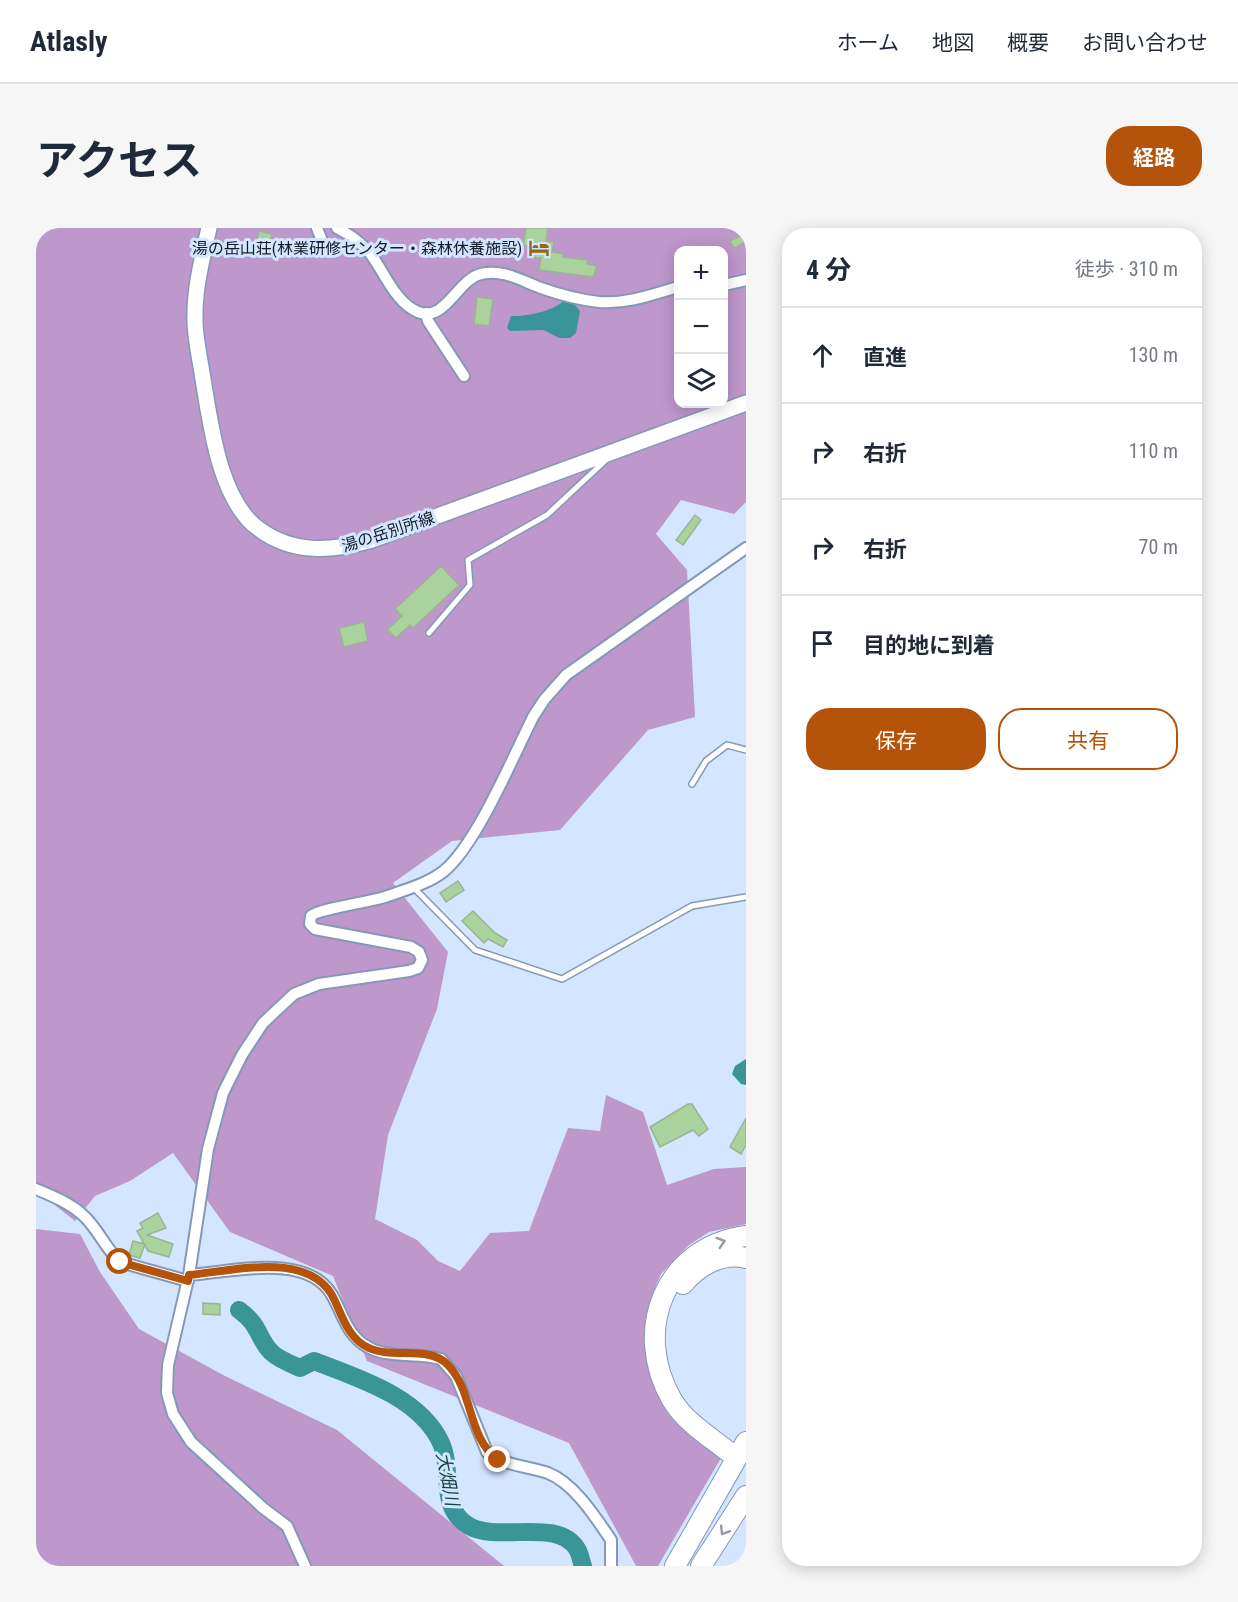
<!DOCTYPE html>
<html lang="ja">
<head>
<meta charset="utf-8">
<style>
	:root { --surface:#fff; --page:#f6f6f7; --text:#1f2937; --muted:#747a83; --line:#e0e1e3; --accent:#b45309 }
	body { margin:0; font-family:"Roboto Condensed","Noto Sans JP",sans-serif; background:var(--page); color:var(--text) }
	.controls { position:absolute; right:18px; top:18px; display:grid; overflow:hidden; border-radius:12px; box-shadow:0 3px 15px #0003 }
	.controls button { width:54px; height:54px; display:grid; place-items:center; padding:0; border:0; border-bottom:2px solid var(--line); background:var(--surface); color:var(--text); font:30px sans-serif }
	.stop { position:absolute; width:18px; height:18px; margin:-14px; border:4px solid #b45309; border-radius:50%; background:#fff }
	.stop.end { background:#b45309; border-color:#fff; box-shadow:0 2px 6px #0008 }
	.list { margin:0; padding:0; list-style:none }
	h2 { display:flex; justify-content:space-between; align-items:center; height:78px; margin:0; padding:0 24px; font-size:26px }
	h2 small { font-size:20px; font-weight:400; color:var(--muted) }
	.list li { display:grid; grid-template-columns:39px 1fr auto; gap:18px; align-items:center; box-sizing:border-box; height:96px; padding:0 24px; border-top:2px solid var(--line) }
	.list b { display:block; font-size:22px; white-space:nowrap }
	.list em { font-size:20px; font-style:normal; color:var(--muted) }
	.actions { display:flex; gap:12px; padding:18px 24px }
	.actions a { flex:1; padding:14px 0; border:2px solid var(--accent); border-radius:24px; text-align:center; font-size:21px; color:var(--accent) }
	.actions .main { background:var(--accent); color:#fff }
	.icon { flex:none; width:33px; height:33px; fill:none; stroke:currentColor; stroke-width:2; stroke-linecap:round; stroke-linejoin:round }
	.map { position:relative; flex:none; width:710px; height:1338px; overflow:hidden; border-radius:24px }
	header { display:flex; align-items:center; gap:36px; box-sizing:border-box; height:84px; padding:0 30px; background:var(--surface); border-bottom:2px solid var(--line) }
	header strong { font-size:28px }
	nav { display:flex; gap:33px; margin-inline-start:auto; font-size:21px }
	.intro { display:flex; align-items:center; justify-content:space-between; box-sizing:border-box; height:144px; padding:0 36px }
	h1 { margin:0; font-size:42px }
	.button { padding:15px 27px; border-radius:24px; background:var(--accent); color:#fff; font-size:21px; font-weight:700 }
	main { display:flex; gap:36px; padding:0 36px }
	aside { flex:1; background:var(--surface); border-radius:24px; box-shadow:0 3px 15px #0003 }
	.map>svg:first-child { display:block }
	.forest { fill:#be97cb; fill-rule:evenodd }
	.water { fill:#3a9598 }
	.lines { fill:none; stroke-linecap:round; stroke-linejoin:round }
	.river { stroke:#3a9598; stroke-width:18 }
	.building { fill:#aad29c; stroke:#9cb394; stroke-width:1.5 }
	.service-casing { stroke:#8499b7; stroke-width:8 }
	.minor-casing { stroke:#8499b7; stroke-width:14 }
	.secondary-casing { stroke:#8499b7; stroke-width:18 }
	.motorway-casing { stroke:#8499b7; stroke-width:22 }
	.service { stroke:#fff; stroke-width:5 }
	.minor { stroke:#fff; stroke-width:10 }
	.secondary { stroke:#fff; stroke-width:15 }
	.motorway { stroke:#fff; stroke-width:20 }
	.oneway { stroke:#95999e }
	.route { stroke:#b45309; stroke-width:8 }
	.labels { text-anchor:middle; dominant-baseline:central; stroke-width:6; stroke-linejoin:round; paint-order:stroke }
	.poi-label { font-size:16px; fill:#141c27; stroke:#d3e5ff; text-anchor:end }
	.street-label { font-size:16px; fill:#141c27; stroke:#d3e5ff }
	.water-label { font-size:18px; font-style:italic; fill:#153f40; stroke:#d3e5ff }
</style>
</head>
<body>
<header>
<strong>Atlasly</strong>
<nav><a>ホーム</a><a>地図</a><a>概要</a><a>お問い合わせ</a></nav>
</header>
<div class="intro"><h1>アクセス</h1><a class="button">経路</a></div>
<main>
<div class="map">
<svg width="710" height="1338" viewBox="0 0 710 1338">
	<rect width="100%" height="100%" fill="#d3e5ff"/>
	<path class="forest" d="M0,0H710V274L698,286L645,272L620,306L651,342L659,489L612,502L524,602L416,613L357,655L412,724L401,781L352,907L339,991L381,1012L402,1033L424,1043L454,1005L493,1003L532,900L564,903L570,867L607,884L631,957L678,941L710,939V996L673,1004L653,1017L625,1046L619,1060L610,1113L643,1193L685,1230L622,1338H600L533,1215L331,1133L297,1048L194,1004L137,925L94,953L59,968L39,993L0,962ZM642,22H688V176H642Z
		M0,1001L44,1006L64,1044L103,1101L187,1147L301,1202L468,1338H0Z"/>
	<path class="water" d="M528,72H535L544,83L540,105L534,110H523L508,102L474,103L471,100L475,88C488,89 520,83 528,72Z
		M710,831V857L705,856L696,846L699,838Z"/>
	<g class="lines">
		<path class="river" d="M203,1082C224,1097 221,1109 235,1124C242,1131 255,1136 264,1140L278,1133C322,1150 384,1169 405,1215C418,1243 401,1279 433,1298C462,1315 522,1289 541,1321C544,1325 545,1333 547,1338"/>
	</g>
	<path class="building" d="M490,0H512L510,13L518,14L516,24L527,26V29L552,32L551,36L561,38L557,49L503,42L505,30L495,29L497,19L487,17Z
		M223,3L236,6L233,18L220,15Z
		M710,5V14L698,20L694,13Z
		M441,69L457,71L453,98L438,96Z
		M659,287L665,292L647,317L640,312Z
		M405,338L423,357L377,400L374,397L360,410L351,402L366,388L359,381Z
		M328,394L332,413L308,419L303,400Z
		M422,653L428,662L410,674L404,665Z
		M437,683L459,705L471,712L467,719L452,711L448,715L426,693Z
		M652,876H656L672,901L663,908L657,902L624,919L614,899Z
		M710,890V917L705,926L694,919Z
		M122,985L130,1000L111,1007L137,1016L133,1029L112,1023L101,1003L107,1000L104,995Z
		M97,1013L109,1016L104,1030L93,1027Z
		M167,1075L184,1076V1087L167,1086Z"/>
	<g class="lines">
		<g class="service-casing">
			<path id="service" d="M393,405L434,357L432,332L511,287L571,231
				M656,556L670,533L691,517L710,522
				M378,660L439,722L526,751L656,678L710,669"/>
		</g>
		<g class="minor-casing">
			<path id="minor" d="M281,0L290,23
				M301,0C315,7 327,16 336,28C349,46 360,75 382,84C409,95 422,51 445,46C467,41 484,52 505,60C522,66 545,72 563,74C591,76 615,67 642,59
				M688,57L710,52
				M390,85L392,93L428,148
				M0,961C17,968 36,976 49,989C63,1003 70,1021 84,1034L152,1053
				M153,1047C195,1044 271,1024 296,1067C307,1086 311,1108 332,1119C352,1131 382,1124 405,1131L420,1148L451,1224C469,1238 491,1238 512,1245C538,1255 560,1290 575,1312V1338
				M269,1338L251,1298L227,1280L155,1214L137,1186L131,1165L132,1137L153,1047L172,921L187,865L206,827L227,795L258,766L283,756L373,743L382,740L386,732L383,724L375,719L279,701L274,696L275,688C282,681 333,674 349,669C368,662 392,656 408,643C440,617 477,529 497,489L508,472L530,447L710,320"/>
		</g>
		<g class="secondary-casing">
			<path id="secondary" d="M173,0C167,27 159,58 159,86C158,106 163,125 166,145C174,191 182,272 223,301C258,327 297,323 336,312L710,175"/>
		</g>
		<g class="motorway-casing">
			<path id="motorway" d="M647,1056C662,1038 686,1024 710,1030
				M694,1225C674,1209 649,1194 636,1172C596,1103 628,1019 710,1008
				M639,1338L710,1214
				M665,1338L710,1268"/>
		</g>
		<use href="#service" class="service"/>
		<use href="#minor" class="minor"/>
		<use href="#secondary" class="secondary"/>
		<use href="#motorway" class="motorway"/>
	</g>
	<defs><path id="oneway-chevron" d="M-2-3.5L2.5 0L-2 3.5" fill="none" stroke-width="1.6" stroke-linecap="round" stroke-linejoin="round" transform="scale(1.5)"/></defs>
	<g class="oneway">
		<use href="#oneway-chevron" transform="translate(685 1014) rotate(-18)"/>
		<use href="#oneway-chevron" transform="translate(688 1303) rotate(122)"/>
	</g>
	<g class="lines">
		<path class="route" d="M84,1034L152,1053L153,1047C198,1043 276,1021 299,1073C307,1091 314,1112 333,1120C356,1131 394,1117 412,1137C438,1164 431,1209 462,1232"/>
	</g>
	<defs>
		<g id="hotel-bare" transform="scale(1.62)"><path d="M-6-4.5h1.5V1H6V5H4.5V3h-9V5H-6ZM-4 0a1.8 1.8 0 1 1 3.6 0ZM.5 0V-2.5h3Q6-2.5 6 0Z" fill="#936813" stroke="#d3e5ff" stroke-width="2.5" paint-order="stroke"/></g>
	</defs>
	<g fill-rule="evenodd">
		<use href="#hotel-bare" x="503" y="20"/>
	</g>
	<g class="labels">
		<g class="poi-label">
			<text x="486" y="20">湯の岳山荘(林業研修センター・森林休養施設)</text>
		</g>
		<g class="street-label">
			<text transform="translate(352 304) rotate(-18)">湯の岳別所線</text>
		</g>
		<g class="water-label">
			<text transform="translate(412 1251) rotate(79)">大畑川</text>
		</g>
	</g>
</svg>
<div class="controls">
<button>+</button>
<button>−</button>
<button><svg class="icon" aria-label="layers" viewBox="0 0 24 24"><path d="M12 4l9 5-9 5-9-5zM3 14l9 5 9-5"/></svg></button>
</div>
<div class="stop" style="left:84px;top:1034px"></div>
<div class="stop end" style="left:462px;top:1232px"></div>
</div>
<aside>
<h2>4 分<small>徒歩 · 310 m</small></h2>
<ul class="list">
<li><svg class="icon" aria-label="ahead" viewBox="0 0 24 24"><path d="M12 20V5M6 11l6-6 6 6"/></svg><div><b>直進</b></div><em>130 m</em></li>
<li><svg class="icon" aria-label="right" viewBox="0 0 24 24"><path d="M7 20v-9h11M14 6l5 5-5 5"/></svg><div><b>右折</b></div><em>110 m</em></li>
<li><svg class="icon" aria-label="right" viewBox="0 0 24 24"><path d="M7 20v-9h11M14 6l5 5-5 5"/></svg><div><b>右折</b></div><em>70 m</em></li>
<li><svg class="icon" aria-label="arrive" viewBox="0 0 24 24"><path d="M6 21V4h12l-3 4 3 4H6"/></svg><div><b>目的地に到着</b></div></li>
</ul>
<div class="actions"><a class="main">保存</a><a>共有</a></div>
</aside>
</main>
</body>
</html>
